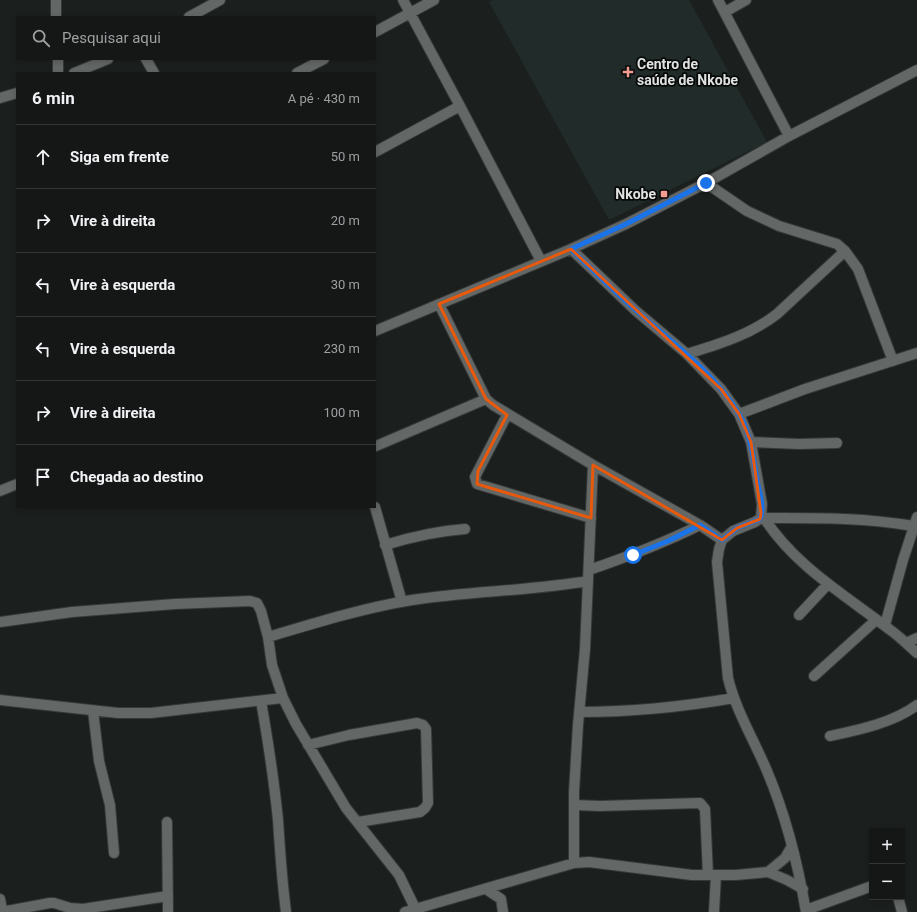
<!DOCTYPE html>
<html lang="pt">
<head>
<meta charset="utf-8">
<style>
	:root { --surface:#141716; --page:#1d201f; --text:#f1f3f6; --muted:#9d9fa1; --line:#333635 }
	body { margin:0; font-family:Roboto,sans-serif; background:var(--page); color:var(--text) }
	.controls { position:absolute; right:12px; bottom:12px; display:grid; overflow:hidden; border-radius:0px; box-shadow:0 2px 6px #0003 }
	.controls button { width:36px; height:36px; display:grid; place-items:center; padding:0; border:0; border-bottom:1px solid var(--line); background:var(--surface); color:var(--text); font:20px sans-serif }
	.stop { position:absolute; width:12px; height:12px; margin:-9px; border:3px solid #1a73e8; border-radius:50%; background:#fff }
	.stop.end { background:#1a73e8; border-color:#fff; box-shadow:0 1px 4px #0008 }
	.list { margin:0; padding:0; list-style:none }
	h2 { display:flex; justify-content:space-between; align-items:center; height:52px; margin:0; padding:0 16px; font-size:17px }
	h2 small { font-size:13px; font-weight:400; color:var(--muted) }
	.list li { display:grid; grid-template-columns:26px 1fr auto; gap:12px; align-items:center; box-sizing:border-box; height:64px; padding:0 16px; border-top:1px solid var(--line) }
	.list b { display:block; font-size:15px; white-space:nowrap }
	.list em { font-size:13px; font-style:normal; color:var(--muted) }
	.icon { flex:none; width:22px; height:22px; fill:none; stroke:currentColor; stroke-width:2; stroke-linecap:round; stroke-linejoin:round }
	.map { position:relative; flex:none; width:917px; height:912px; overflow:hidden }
	.search { position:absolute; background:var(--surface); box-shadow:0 2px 6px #0003; left:16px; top:16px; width:360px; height:44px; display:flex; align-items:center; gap:10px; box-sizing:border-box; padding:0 14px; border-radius:0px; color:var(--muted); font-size:15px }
	.panel { position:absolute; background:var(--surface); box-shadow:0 2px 6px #0003; left:16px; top:72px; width:360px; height:436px; border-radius:0px }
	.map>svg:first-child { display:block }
	.built { fill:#202b2a }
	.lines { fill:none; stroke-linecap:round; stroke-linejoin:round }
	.minor-casing { stroke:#363938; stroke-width:12 }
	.minor { stroke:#636766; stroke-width:10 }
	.route { stroke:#1a73e8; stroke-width:5 }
	.marked { fill:none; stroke:#e8590c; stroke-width:3; stroke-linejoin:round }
	.poi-dot { fill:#f59c92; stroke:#070808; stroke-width:1.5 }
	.labels { text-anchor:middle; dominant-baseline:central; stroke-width:3.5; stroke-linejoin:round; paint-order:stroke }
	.poi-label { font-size:14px; font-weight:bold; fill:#dfe2e1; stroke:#070808; text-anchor:start }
</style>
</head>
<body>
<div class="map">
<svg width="917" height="912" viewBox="0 0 917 912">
	<rect width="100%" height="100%" fill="#1b1f1e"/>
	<path class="built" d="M493,0H689L767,142L609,220L489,2Z"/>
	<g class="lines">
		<g class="minor-casing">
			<path id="minor" d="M56,0V17
				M403,0L460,106L541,261
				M718,0L789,136
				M725,12L746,0
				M189,17L220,0
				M375,32L434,0
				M58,59V73
				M146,59L154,73
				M74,73L108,59
				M297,73L324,59
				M0,98L17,93
				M375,152L460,106
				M706,183L747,211L779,226L837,244L845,251L858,269L893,361
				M571,249L636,311L687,354L721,389L739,414L751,442L762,504L761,518L755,522L733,531L722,540L719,549L717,562L728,678C736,711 754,740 767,771C786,816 798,864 806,912
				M439,304L486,399L493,405L593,465L700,525L722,540
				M375,331L571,249L626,224L706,183L789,136L917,70
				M687,354C719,344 750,335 777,314L845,251
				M739,414L805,389L917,353
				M507,415L478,471L475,477L477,484L591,518
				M751,442L799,444L837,443
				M376,446L486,399
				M0,491L17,484
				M375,507L402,602
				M761,518C812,518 863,517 913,526
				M764,518C795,566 845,595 889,629C899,636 908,645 917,653
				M385,545C411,537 437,531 465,529
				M589,570C627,557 664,543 700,525
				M799,615L828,584
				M0,622L72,612L175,604L250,601L257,603L261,611L268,637L272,665L283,698L296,724L346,808L399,875L415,908
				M885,625L903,560L917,517
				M268,637C315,623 363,608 412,600C470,591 530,591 588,581
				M906,643L917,638
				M814,676L876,620
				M0,700L118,713H151L283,698
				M261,701C268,741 274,780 278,820C280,851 282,881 286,912
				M93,711L99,761L110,805L114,853
				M579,712C631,712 682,707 734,698
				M830,736C858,730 893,723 917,705
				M308,745L349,735L417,723L423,725L426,729L428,803L425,808L420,812L358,822
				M574,805L600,806L700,803L705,809L708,875
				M167,822L168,912
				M574,863V792L578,725L585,649L593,465
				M768,872L785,858L792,846
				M486,889L501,899L503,912
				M898,897L902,912
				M0,899L2,909L7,911L50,903H54L70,908L83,909L168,896
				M806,910L872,886
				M405,912L574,863L589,862L692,875H736L768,872L787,880L803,889
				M714,912L716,875"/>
		</g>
		<use href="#minor" class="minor"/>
	</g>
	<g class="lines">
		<path class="route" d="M633,555L668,541L700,525L722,540L737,528L760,519C765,507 759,492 757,480C753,457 751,434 739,414C714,372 672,343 637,311C614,291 593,270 571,249L626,224L706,183"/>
	</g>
	<path class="marked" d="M571,249L721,389L739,414L751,442L761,513L760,519L737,528L722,540L593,465L591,518L477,484L478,471L507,415L486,399L439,304Z"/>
	<g class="poi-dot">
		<path d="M626 66h4v4h4v4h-4v4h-4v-4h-4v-4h4z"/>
		<rect x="660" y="190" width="8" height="8" rx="2"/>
	</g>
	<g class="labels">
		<g class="poi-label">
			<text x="637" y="64">Centro de<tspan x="637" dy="16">saúde de Nkobe</tspan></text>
			<text x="656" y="194" text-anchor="end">Nkobe</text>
		</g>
	</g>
</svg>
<div class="controls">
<button>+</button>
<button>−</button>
</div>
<div class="stop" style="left:633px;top:555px"></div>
<div class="stop end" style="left:706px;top:183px"></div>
<div class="search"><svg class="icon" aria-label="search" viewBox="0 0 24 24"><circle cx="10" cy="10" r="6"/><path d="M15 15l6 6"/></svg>Pesquisar aqui</div>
<section class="panel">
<h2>6 min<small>A pé · 430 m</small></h2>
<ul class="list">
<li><svg class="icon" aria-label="ahead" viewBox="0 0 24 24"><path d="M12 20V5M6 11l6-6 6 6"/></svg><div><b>Siga em frente</b></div><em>50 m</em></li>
<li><svg class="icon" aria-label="right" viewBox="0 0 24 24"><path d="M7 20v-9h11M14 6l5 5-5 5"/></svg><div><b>Vire à direita</b></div><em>20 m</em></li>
<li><svg class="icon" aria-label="left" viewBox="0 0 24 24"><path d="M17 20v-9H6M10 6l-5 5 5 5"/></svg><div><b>Vire à esquerda</b></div><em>30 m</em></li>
<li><svg class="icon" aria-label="left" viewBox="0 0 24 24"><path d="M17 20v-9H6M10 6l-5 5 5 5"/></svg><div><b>Vire à esquerda</b></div><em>230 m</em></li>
<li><svg class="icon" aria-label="right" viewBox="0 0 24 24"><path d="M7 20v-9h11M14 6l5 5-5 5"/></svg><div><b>Vire à direita</b></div><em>100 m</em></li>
<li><svg class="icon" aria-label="arrive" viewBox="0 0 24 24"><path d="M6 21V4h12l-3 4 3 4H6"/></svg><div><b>Chegada ao destino</b></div></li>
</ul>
</section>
</div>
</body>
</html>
